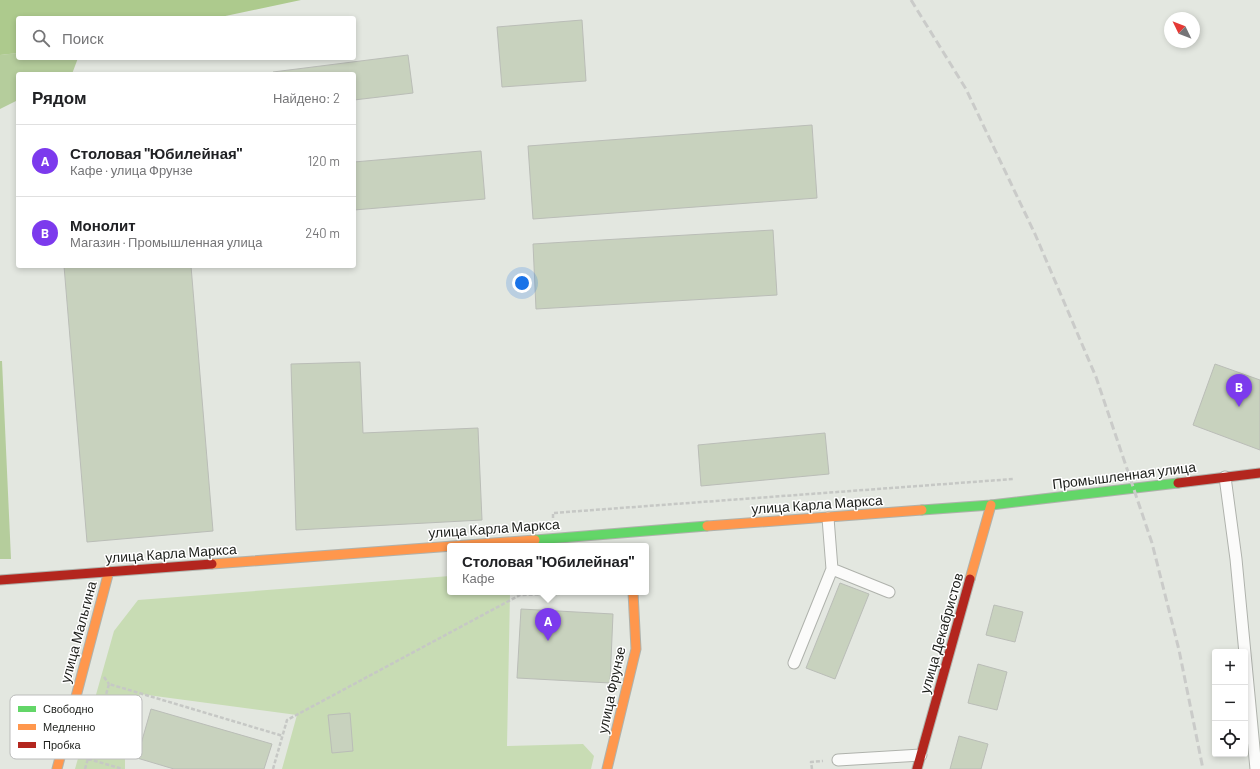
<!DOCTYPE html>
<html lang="ru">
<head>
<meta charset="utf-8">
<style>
	:root { --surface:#fff; --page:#f6f6f6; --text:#202124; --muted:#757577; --line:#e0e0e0; --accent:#7c3aed }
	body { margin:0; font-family:Barlow,sans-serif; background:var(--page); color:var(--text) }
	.controls { position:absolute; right:12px; bottom:12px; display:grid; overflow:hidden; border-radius:4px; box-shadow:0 2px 6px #0003 }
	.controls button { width:36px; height:36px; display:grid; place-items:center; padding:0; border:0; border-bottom:1px solid var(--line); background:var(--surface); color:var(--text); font:20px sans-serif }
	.compass { position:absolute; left:1164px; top:12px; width:36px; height:36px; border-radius:50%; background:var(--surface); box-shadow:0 2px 6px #0003; rotate:313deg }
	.you { position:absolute; left:522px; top:283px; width:14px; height:14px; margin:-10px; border:3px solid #fff; border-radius:50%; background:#1a73e8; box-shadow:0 0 0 6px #1a73e833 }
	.badge { display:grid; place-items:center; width:26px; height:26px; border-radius:50%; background:var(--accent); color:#fff; font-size:13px; font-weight:700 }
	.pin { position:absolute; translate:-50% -33px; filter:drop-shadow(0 1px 2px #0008) }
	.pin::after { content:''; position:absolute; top:21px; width:14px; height:12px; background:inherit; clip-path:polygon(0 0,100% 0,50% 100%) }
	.popup { position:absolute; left:447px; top:543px; width:202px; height:52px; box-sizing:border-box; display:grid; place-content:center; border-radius:4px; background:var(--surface); filter:drop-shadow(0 1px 3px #0005); font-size:13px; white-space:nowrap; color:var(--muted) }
	.popup b { font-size:15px; color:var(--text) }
	.popup::after { content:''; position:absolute; left:50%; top:100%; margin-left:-8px; border:8px solid transparent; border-top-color:var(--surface) }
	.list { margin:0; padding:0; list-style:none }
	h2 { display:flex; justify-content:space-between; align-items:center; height:52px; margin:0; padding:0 16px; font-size:17px }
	h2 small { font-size:13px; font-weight:400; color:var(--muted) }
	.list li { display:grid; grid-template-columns:26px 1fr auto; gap:12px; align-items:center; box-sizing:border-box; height:72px; padding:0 16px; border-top:1px solid var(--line) }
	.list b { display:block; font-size:15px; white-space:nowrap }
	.list p { margin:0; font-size:13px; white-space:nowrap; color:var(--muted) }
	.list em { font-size:13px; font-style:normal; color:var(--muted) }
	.icon { flex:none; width:22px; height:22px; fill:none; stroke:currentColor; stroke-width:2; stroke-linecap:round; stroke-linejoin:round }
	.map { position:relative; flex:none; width:1260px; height:769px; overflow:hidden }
	.search { position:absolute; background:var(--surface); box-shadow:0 2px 6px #0003; left:16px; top:16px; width:340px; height:44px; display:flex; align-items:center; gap:10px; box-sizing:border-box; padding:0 14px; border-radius:4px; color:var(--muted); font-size:15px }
	.panel { position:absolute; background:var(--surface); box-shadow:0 2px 6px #0003; left:16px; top:72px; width:340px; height:196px; border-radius:4px }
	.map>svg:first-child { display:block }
	.green { fill:#c8dcb4 }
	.forest { fill:#b5cd9c }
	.water { fill:#adca8d }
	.building { fill:#c8d2be; stroke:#babdb7 }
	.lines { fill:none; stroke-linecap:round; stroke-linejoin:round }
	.lane-casing { stroke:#afb2ac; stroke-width:13 }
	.fast-casing { stroke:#afb2ac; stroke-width:11 }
	.slow-casing { stroke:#afb2ac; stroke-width:11 }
	.jam-casing { stroke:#afb2ac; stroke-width:11 }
	.path { stroke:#c6c8c5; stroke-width:2.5; stroke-dasharray:4 2; stroke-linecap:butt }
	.lane { stroke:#fbfbfa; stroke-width:11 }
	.fast { stroke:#63d668; stroke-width:9 }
	.slow { stroke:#ff974d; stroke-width:9 }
	.jam { stroke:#b3261e; stroke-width:9 }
	.rail { stroke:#cacbc9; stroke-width:3; stroke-dasharray:8 4; stroke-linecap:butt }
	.labels { text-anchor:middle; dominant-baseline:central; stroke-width:3; stroke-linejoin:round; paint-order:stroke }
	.street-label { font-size:14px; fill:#1d1f1b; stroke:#fff }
	.key { fill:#fff; stroke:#bbbcbb; stroke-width:1 }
	.key-label { font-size:11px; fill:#1d1f1b }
</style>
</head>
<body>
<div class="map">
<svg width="1260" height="769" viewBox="0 0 1260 769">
	<rect width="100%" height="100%" fill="#e3e7e0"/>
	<path class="green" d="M450,576V592H510L507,746L583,744L594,756L591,769H282L297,715L140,694L125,747V769H75L114,631L138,600Z"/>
	<path class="forest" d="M18,53V58H78L72,74H18V100L0,109V55Z
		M0,361H2L11,559H0Z"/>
	<path class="water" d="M0,0H301L216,18H18V53L0,55Z"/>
	<path class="building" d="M582,20L586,81L502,87L497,27Z
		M408,55L413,93L354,100V74H273V72Z
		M812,125L817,198L533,219L528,146Z
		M481,151L485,199L354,210V162Z
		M773,230L777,295L536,309L533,244Z
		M64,266H191L213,531L87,542Z
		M360,362L363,433L478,428L482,520L296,530L291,364Z
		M1215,364L1260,380V450L1193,425Z
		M825,433L829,474L701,486L698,445Z
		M840,583L869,594L835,679L806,668Z
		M994,605L1023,612L1015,642L986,635Z
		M521,609L613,614L610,683L517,678Z
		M978,664L1007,672L997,710L968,703Z
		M151,709L272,744L264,769H174L137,758Z
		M350,713L353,751L332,753L328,715Z
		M959,736L988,744L981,769H950Z"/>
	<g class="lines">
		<g class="lane-casing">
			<path id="lane" d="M1225,477L1236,559L1256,769
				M832,569L889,592
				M794,663L832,569L828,518
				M838,760L921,755"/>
		</g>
		<g class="fast-casing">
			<path id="fast" d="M922,510L991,505L1178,483
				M535,540L707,526"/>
		</g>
		<g class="slow-casing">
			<path id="slow" d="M707,526L922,510
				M212,564L535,540
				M970,579L991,505
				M57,769L109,571
				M607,769L636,649L633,592"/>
		</g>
		<g class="jam-casing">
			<path id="jam" d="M1178,483L1260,473
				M0,580L212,564
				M917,769L970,579"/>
		</g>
		<path class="path" d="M553,518V513L1013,479
			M104,677L109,684
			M88,759L123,769
			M85,769L109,684L283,736
			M273,769L287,720L520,595L559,594V592
			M812,769L811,762L823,761"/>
		<use href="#lane" class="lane"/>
		<use href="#fast" class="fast"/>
		<use href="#slow" class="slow"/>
		<use href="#jam" class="jam"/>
		<path class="rail" d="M911,0L966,89L1035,234L1096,377L1152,543L1179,650L1203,769"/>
	</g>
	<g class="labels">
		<g class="street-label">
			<text transform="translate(1124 475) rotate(-7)">Промышленная улица</text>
			<text transform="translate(817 504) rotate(-4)">улица Карла Маркса</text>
			<text transform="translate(494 528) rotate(-4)">улица Карла Маркса</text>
			<text transform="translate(171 553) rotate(-4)">улица Карла Маркса</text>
			<text transform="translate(78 632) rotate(-75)">улица Мальгина</text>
			<text transform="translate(941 633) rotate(-74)">улица Декабристов</text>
			<text transform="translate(611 690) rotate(-78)">улица Фрунзе</text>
		</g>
	</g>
	<rect x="10" y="695" width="132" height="64" rx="6" class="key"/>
	<rect x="18" y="706" width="18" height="6" fill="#63d668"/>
	<rect x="18" y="724" width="18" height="6" fill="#ff974d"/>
	<rect x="18" y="742" width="18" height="6" fill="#b3261e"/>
	<g class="key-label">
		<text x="43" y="713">Свободно</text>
		<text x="43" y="731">Медленно</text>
		<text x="43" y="749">Пробка</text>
	</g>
</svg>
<div class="controls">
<button>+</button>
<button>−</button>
<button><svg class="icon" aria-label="locate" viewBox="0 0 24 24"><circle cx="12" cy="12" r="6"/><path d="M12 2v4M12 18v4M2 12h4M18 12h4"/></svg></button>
</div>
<svg class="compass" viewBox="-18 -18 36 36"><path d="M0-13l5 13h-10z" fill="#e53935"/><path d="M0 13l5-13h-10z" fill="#757577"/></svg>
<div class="you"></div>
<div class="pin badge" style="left:548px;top:641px">A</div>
<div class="popup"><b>Столовая &quot;Юбилейная&quot;</b>Кафе</div>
<div class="pin badge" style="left:1239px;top:407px">B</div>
<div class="search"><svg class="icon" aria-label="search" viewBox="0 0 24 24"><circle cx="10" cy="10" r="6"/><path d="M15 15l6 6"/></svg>Поиск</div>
<section class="panel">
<h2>Рядом<small>Найдено: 2</small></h2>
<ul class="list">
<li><span class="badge">A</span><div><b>Столовая &quot;Юбилейная&quot;</b><p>Кафе · улица Фрунзе</p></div><em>120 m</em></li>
<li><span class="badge">B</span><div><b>Монолит</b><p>Магазин · Промышленная улица</p></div><em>240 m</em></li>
</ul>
</section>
</div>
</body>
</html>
